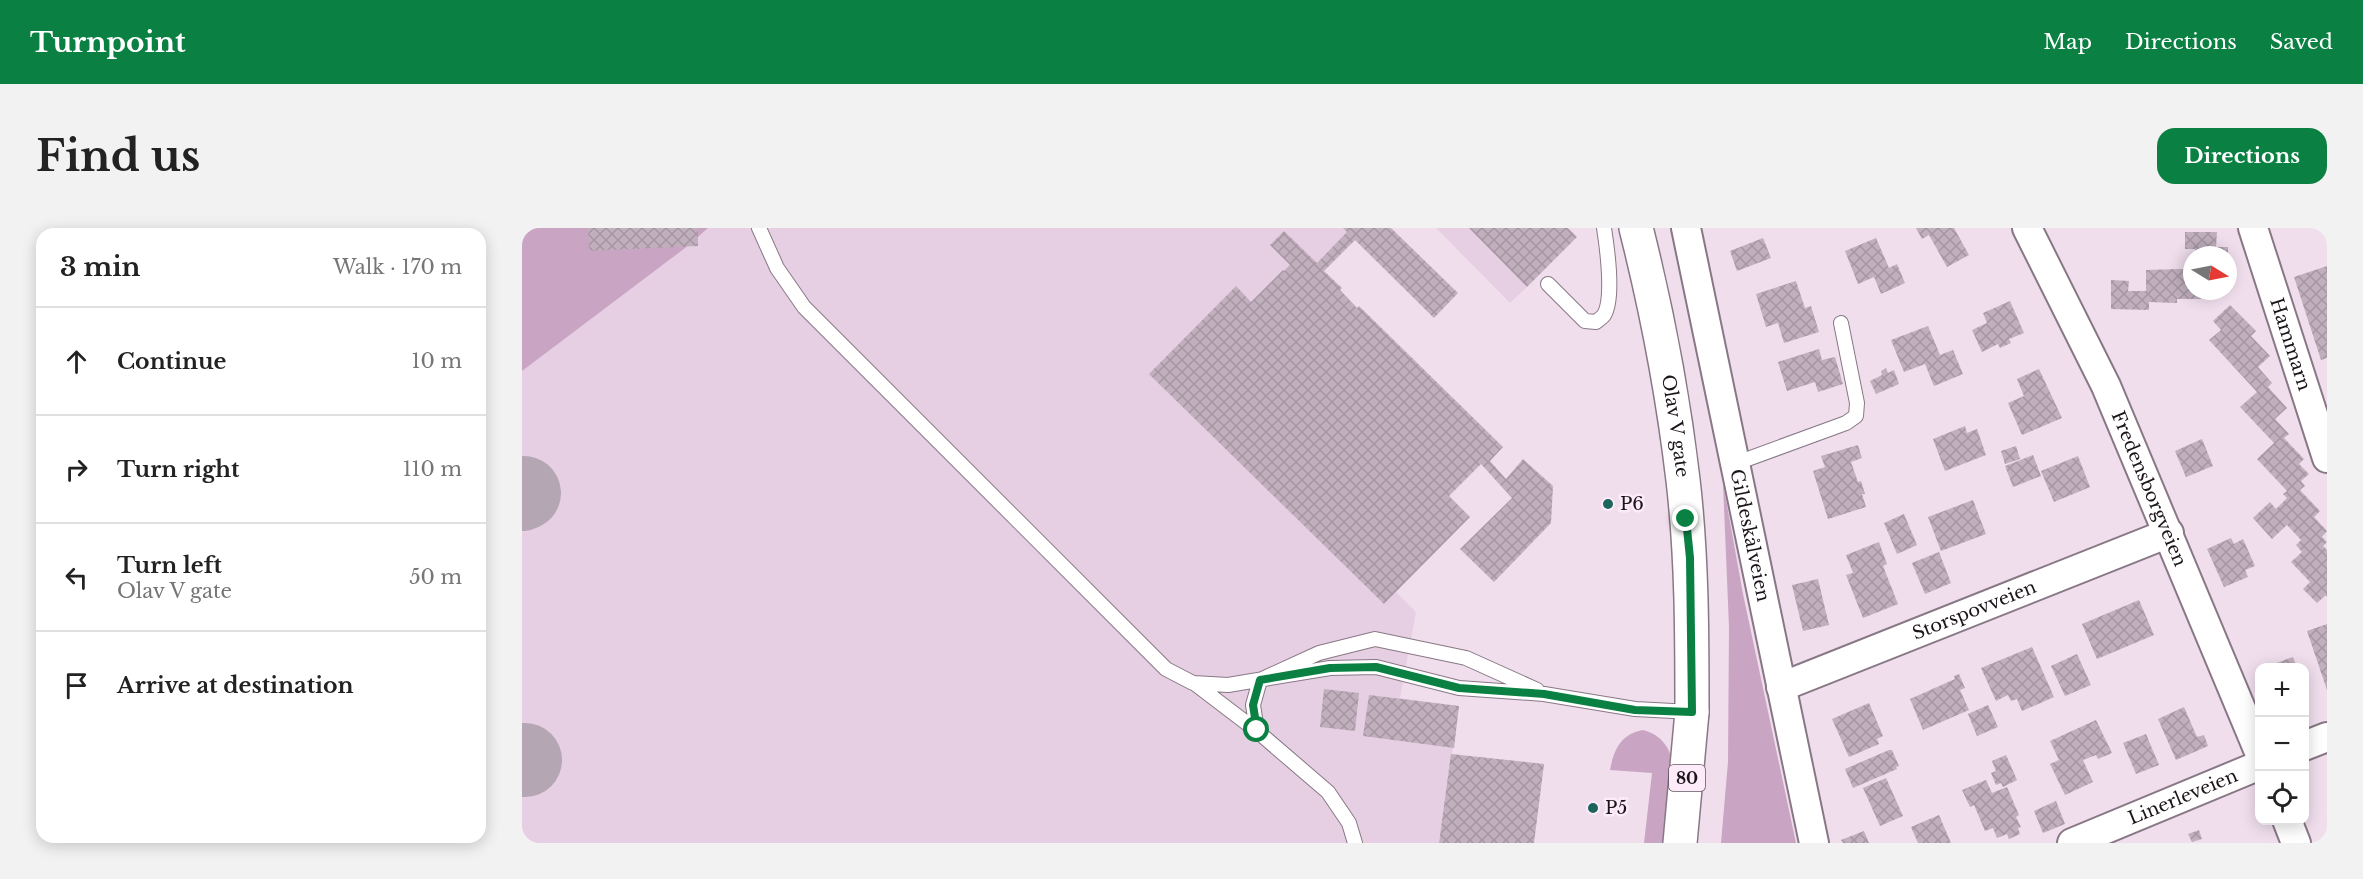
<!DOCTYPE html>
<html lang="en">
<head>
<meta charset="utf-8">
<style>
	:root { --surface:#fff; --page:#f2f2f2; --text:#222; --muted:#767676; --line:#e0e0e0; --accent:#0b8043 }
	body { margin:0; font-family:"Libre Baskerville",serif; background:var(--page); color:var(--text) }
	.controls { position:absolute; right:18px; bottom:18px; display:grid; overflow:hidden; border-radius:12px; box-shadow:0 3px 15px #0003 }
	.controls button { width:54px; height:54px; display:grid; place-items:center; padding:0; border:0; border-bottom:2px solid var(--line); background:var(--surface); color:var(--text); font:30px sans-serif }
	.compass { position:absolute; left:1661px; top:18px; width:54px; height:54px; border-radius:50%; background:var(--surface); box-shadow:0 3px 15px #0003; rotate:100deg }
	.stop { position:absolute; width:18px; height:18px; margin:-14px; border:4px solid #0b8043; border-radius:50%; background:#fff }
	.stop.end { background:#0b8043; border-color:#fff; box-shadow:0 2px 6px #0008 }
	.list { margin:0; padding:0; list-style:none }
	h2 { display:flex; justify-content:space-between; align-items:center; height:78px; margin:0; padding:0 24px; font-size:26px }
	h2 small { font-size:20px; font-weight:400; color:var(--muted) }
	.list li { display:grid; grid-template-columns:39px 1fr auto; gap:18px; align-items:center; box-sizing:border-box; height:108px; padding:0 24px; border-top:2px solid var(--line) }
	.list b { display:block; font-size:22px; white-space:nowrap }
	.list p { margin:0; font-size:20px; white-space:nowrap; color:var(--muted) }
	.list em { font-size:20px; font-style:normal; color:var(--muted) }
	.icon { flex:none; width:33px; height:33px; fill:none; stroke:currentColor; stroke-width:2; stroke-linecap:round; stroke-linejoin:round }
	.map { position:relative; flex:none; width:1805px; height:615px; overflow:hidden; border-radius:18px }
	header { display:flex; align-items:center; gap:36px; box-sizing:border-box; height:84px; padding:0 30px; background:var(--accent); color:#fff }
	header strong { font-size:28px }
	nav { display:flex; gap:33px; margin-inline-start:auto; font-size:21px }
	.intro { display:flex; align-items:center; justify-content:space-between; box-sizing:border-box; height:144px; padding:0 36px }
	h1 { margin:0; font-size:42px }
	.button { padding:15px 27px; border-radius:18px; background:var(--accent); color:#fff; font-size:21px; font-weight:700 }
	main { display:flex; gap:36px; padding:0 36px }
	aside { flex:1; background:var(--surface); border-radius:18px; box-shadow:0 3px 15px #0003 }
	.map>svg:first-child { display:block }
	.built { fill:#e7cfe3 }
	.grass { fill:#caa4c3 }
	.lines { fill:none; stroke-linecap:round; stroke-linejoin:round }
	.taxiway { stroke:#b4a6b2; stroke-width:74 }
	.building { fill:url(#building-cross-hatch) }
	.lane-casing { stroke:#887885; stroke-width:16 }
	.street-casing { stroke:#887885; stroke-width:32 }
	.secondary-casing { stroke:#887885; stroke-width:36 }
	.highway-casing { stroke:#887885; stroke-width:36 }
	.lane { stroke:#fff; stroke-width:14 }
	.street { stroke:#fff; stroke-width:28 }
	.secondary { stroke:#fff; stroke-width:33 }
	.highway { stroke:#fff; stroke-width:33 }
	.route { stroke:#0b8043; stroke-width:8 }
	.poi-dot { fill:#1c655b; stroke:#feebfa; stroke-width:2 }
	.labels { text-anchor:middle; dominant-baseline:central; stroke-width:5; stroke-linejoin:round; paint-order:stroke }
	.shield { fill:#feebfa; stroke:#5f555d; stroke-width:1.5 }
	.shield-label { font-size:16px; font-weight:bold; fill:#1b151a }
	.street-label { font-size:18px; fill:#1b151a; stroke:#feebfa }
	.poi-label { font-size:18px; fill:#1b151a; stroke:#feebfa; text-anchor:start }
</style>
</head>
<body>
<header>
<strong>Turnpoint</strong>
<nav><a>Map</a><a>Directions</a><a>Saved</a></nav>
</header>
<div class="intro"><h1>Find us</h1><a class="button">Directions</a></div>
<main>
<aside>
<h2>3 min<small>Walk · 170 m</small></h2>
<ul class="list">
<li><svg class="icon" aria-label="ahead" viewBox="0 0 24 24"><path d="M12 20V5M6 11l6-6 6 6"/></svg><div><b>Continue</b></div><em>10 m</em></li>
<li><svg class="icon" aria-label="right" viewBox="0 0 24 24"><path d="M7 20v-9h11M14 6l5 5-5 5"/></svg><div><b>Turn right</b></div><em>110 m</em></li>
<li><svg class="icon" aria-label="left" viewBox="0 0 24 24"><path d="M17 20v-9H6M10 6l-5 5 5 5"/></svg><div><b>Turn left</b><p>Olav V gate</p></div><em>50 m</em></li>
<li><svg class="icon" aria-label="arrive" viewBox="0 0 24 24"><path d="M6 21V4h12l-3 4 3 4H6"/></svg><div><b>Arrive at destination</b></div></li>
</ul>
</aside>
<div class="map">
<svg width="1805" height="615" viewBox="0 0 1805 615">
	<defs>
		<pattern id="building-cross-hatch" width="8" height="8" patternUnits="userSpaceOnUse" patternTransform="scale(1.5)"><rect width="8" height="8" fill="#c1afbd"/><path d="M0 0l8 8M0 8l8-8" fill="none" stroke="#a596a2"/></pattern>
	</defs>
	<rect width="100%" height="100%" fill="#f0deed"/>
	<path class="built" d="M0,0H848L794,45L875,365L894,384L878,470L937,478L917,615H0Z
		M914,0H985L1005,59L988,75Z"/>
	<path class="grass" d="M0,0H186L167,17L0,143Z
		M1201,255L1221,366L1274,615H1199L1206,534L1207,399Z
		M1121,502C1168,514 1150,580 1147,615H1122L1130,545L1088,542C1092,521 1099,506 1121,502Z"/>
	<g class="lines">
		<path class="taxiway" d="M0,266L2,265
			M0,532H3"/>
	</g>
	<path class="building" d="M66,0H176V18L67,23Z
		M821,0H869L936,65L912,90L833,12L802,43L820,60L818,62L835,80L837,78L981,219L968,233L984,251L1001,231L1031,258L1029,295L972,354L938,321L990,270L959,236L927,268L948,289L862,376L627,146L714,58L729,74L761,42L762,43L768,37L748,17L762,3L795,35L825,4Z
		M947,0H1046L1055,9L1005,59Z
		M1394,0H1432L1447,27L1425,39L1407,7L1400,11Z
		M1663,4H1695L1694,19H1706V27H1673V21H1663Z
		M1241,10L1249,30L1215,43L1208,23Z
		M1354,10L1367,40L1375,36L1383,55L1359,66L1352,49L1336,56L1323,23Z
		M1805,38V130L1799,132L1772,49Z
		M1656,41H1670V63H1679V71H1655V75L1627,74V82L1589,81V52L1607,53L1606,63H1624V42Z
		M1274,53L1283,80L1289,78L1297,104L1262,115L1256,95L1244,99L1234,66Z
		M1488,73L1502,105L1487,111L1489,115L1478,120L1476,116L1460,124L1450,102L1465,95L1461,85Z
		M1708,77L1734,103L1729,108L1748,128L1736,139L1750,155L1746,159L1765,180L1753,191L1767,206L1762,210L1782,231L1777,236L1787,246L1779,253L1783,258L1778,262L1798,283L1792,289L1805,303L1800,309L1805,314L1801,318L1805,322V369L1804,367L1795,375L1781,361L1788,354L1769,334L1780,324L1774,317L1779,312L1765,297L1750,311L1731,290L1748,274L1754,281L1765,270L1761,266L1765,263L1735,231L1752,215L1718,179L1735,164L1687,112L1699,102L1691,93Z
		M1406,98L1418,127L1431,122L1441,146L1412,158L1403,136L1382,144L1369,112Z
		M1297,121L1300,132L1313,129L1321,156L1296,164L1293,154L1265,163L1256,134Z
		M1364,140L1366,145L1372,142L1377,156L1354,166L1348,153L1360,147L1359,143Z
		M1517,141L1540,190L1500,207L1486,175L1502,168L1495,151Z
		M1443,198L1445,205L1455,201L1464,227L1423,243L1411,211Z
		M1680,211L1691,238L1664,249L1653,223Z
		M1336,217L1340,230L1329,234L1336,254L1339,253L1343,266H1340L1344,279L1306,291L1291,243L1303,239L1299,228Z
		M1494,218L1498,231L1483,236L1479,223Z
		M1511,227L1519,248L1491,259L1483,238Z
		M1556,228L1568,259L1532,274L1519,243Z
		M1451,272L1464,306L1419,323L1406,289Z
		M1382,286L1395,317L1375,326L1362,295Z
		M1709,310L1712,316L1721,311L1733,338L1723,342L1726,349L1702,359L1685,321Z
		M1357,314L1365,336L1361,338L1376,376L1341,390L1324,347L1331,345L1324,327Z
		M1417,324L1429,355L1403,366L1390,335Z
		M1296,351L1307,397L1281,403L1270,357Z
		M1617,372L1632,407L1575,431L1560,396Z
		M1805,396V462L1785,403Z
		M1510,419L1532,469L1500,483L1495,471L1489,473L1486,467L1474,473L1459,440Z
		M1555,426L1569,457L1543,468L1529,438Z
		M1771,429L1775,440H1744V439Z
		M1437,446L1443,460L1438,462L1447,482L1401,502L1388,471L1433,451L1432,448Z
		M802,461L837,465L833,503L798,499Z
		M847,467L937,478L932,520L841,508Z
		M1347,475L1361,508L1355,511L1357,516L1327,529L1310,491Z
		M1466,477L1476,499L1455,508L1446,486Z
		M1662,479L1675,509L1682,507L1686,518L1654,532L1636,491Z
		M1574,492L1590,525L1576,531L1574,527L1561,532L1571,554L1543,567L1528,536L1537,532L1528,513Z
		M1624,506L1637,537L1614,546L1601,515Z
		M1367,522H1370L1377,538L1374,539L1375,541L1331,560L1323,541Z
		M929,526L1022,536L1012,615H917Z
		M1484,527L1495,552L1481,559L1479,555L1474,557L1469,545L1474,543L1470,533Z
		M1364,550L1381,588L1358,598L1341,560Z
		M1464,552L1470,565L1485,559L1497,587L1494,589L1499,599L1496,600L1498,606L1487,611L1485,606L1475,610L1471,600L1463,603L1452,577L1448,579L1440,562Z
		M1534,573L1543,596L1521,605L1512,583Z
		M1417,587L1429,615H1396L1389,599Z
		M1677,602L1680,611L1670,614L1666,606Z
		M1342,603L1347,615H1321L1319,612Z"/>
	<g class="lines">
		<g class="lane-casing">
			<path id="lane" d="M237,0L255,40L282,79L644,441L671,455L706,457L808,440L854,439L937,460L1022,466L1113,481L1170,484
				M1026,56L1063,93L1074,94C1077,91 1080,90 1082,87C1092,71 1085,19 1082,0
				M1212,236L1324,195L1334,188L1335,175L1319,95
				M672,455L735,503
				M833,615L827,595L806,564L735,503L731,477L738,452L797,425L853,411L944,430L1015,462"/>
		</g>
		<g class="street-casing">
			<g id="street">
				<path id="s1" d="M1164,0L1292,615"/>
				<path id="s2" d="M1505,0L1584,158L1738,526"/>
				<path id="s3" d="M1731,0L1805,230"/>
				<path id="s4" d="M1259,459L1647,305"/>
				<path d="M1782,518L1805,509"/>
				<path d="M1765,592L1774,615"/>
				<path id="s5" d="M1550,615L1738,537"/>
			</g>
		</g>
		<g class="secondary-casing">
			<g id="secondary">
				<path id="s6" d="M1114,0C1135,83 1151,167 1161,252C1170,329 1170,407 1170,484"/>
			</g>
		</g>
		<g class="highway-casing">
			<path id="highway" d="M1158,615L1170,484"/>
		</g>
		<use href="#lane" class="lane"/>
		<use href="#street" class="street"/>
		<use href="#secondary" class="secondary"/>
		<use href="#highway" class="highway"/>
	</g>
	<g class="lines">
		<path class="route" d="M735,502L731,477L738,452L808,440L854,439L937,460L1022,466L1113,482L1170,484L1168,330L1164,291"/>
	</g>
	<g class="poi-dot">
		<circle cx="1086" cy="276" r="6"/>
		<circle cx="1071" cy="580" r="6"/>
	</g>
	<g class="labels">
		<rect class="shield" x="1147" y="537" width="36" height="26" rx="4.5"/>
		<g class="shield-label">
			<text x="1165" y="550">80</text>
		</g>
		<g class="street-label">
			<text stroke="none"><textPath href="#s3" startOffset="122">Hammarn</textPath></text>
			<text stroke="none"><textPath href="#s6" startOffset="202">Olav V gate</textPath></text>
			<text stroke="none"><textPath href="#s2" startOffset="288">Fredensborgveien</textPath></text>
			<text stroke="none"><textPath href="#s1" startOffset="314">Gildeskålveien</textPath></text>
			<text stroke="none"><textPath href="#s4" startOffset="208">Storspovveien</textPath></text>
			<text stroke="none"><textPath href="#s5" startOffset="120">Linerleveien</textPath></text>
		</g>
		<g class="poi-label">
			<text x="1098" y="276">P6</text>
			<text x="1083" y="580">P5</text>
		</g>
	</g>
</svg>
<div class="controls">
<button>+</button>
<button>−</button>
<button><svg class="icon" aria-label="locate" viewBox="0 0 24 24"><circle cx="12" cy="12" r="6"/><path d="M12 2v4M12 18v4M2 12h4M18 12h4"/></svg></button>
</div>
<svg class="compass" viewBox="-18 -18 36 36"><path d="M0-13l5 13h-10z" fill="#e53935"/><path d="M0 13l5-13h-10z" fill="#767676"/></svg>
<div class="stop" style="left:735px;top:502px"></div>
<div class="stop end" style="left:1164px;top:291px"></div>
</div>
</main>
</body>
</html>
